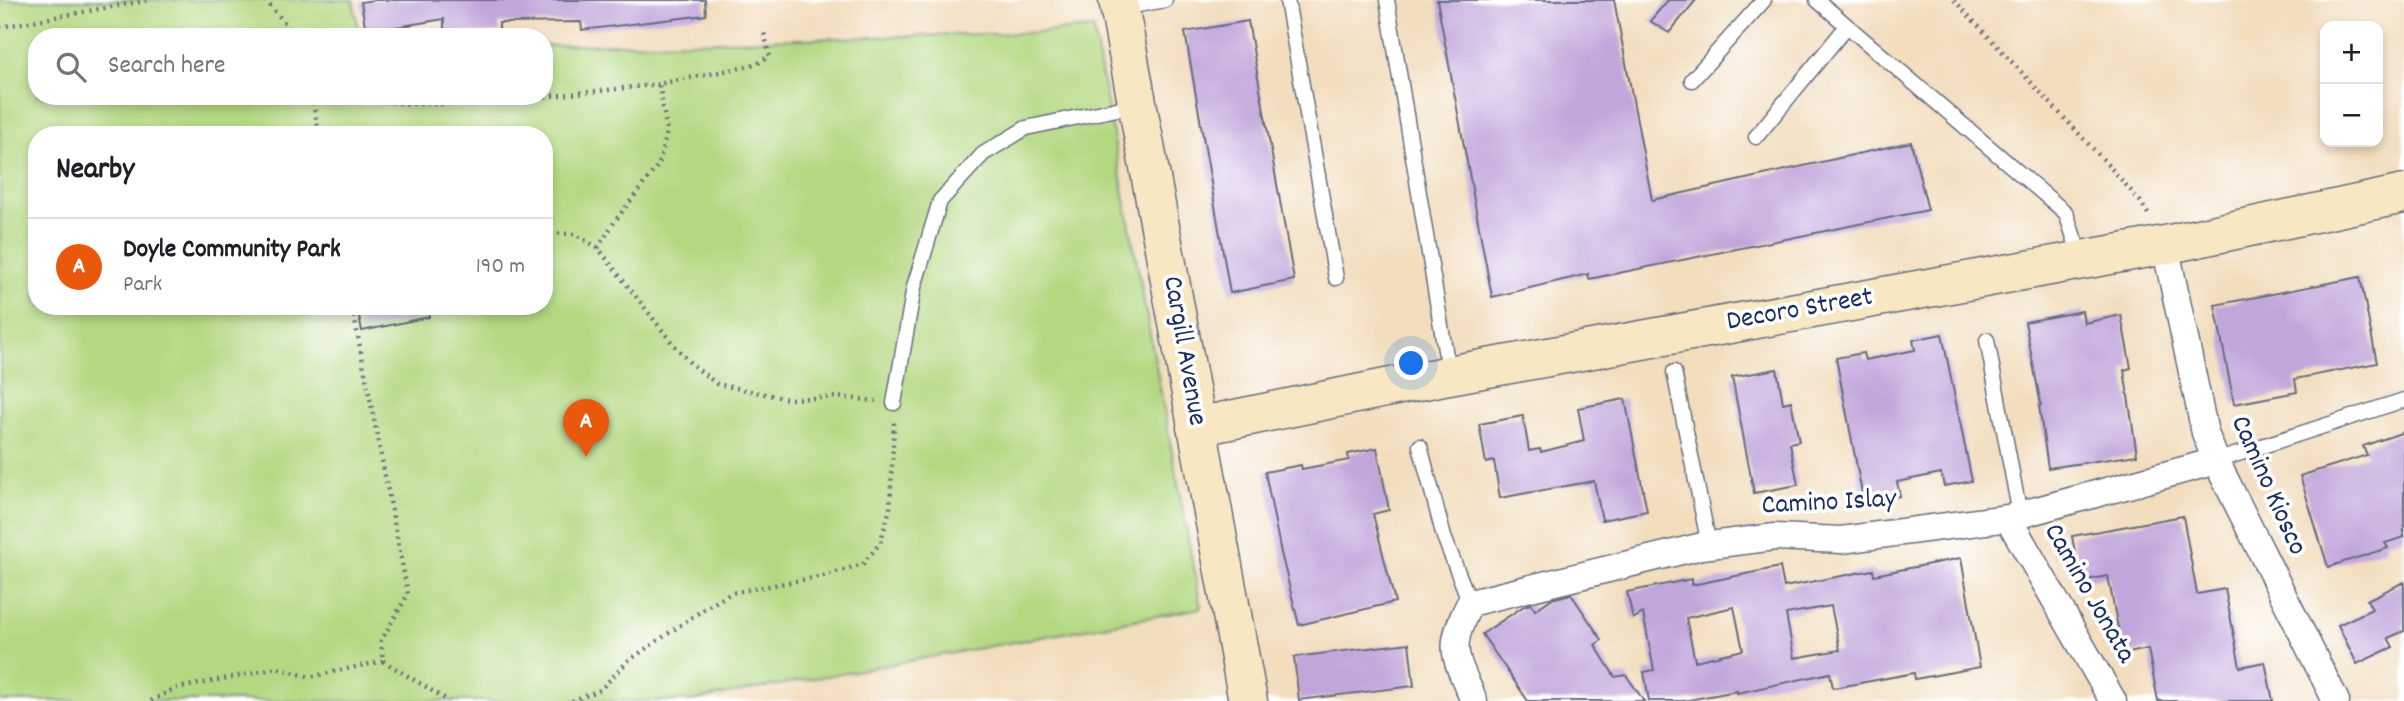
<!DOCTYPE html>
<html lang="en">
<head>
<meta charset="utf-8">
<style>
	:root { --surface:#fff; --page:#f6f6f6; --text:#202124; --muted:#757577; --line:#e0e0e0; --accent:#ea580c }
	body { margin:0; font-family:Dekko,sans-serif; background:var(--page); color:var(--text) }
	.controls { position:absolute; right:21px; top:21px; display:grid; overflow:hidden; border-radius:14px; box-shadow:0 4px 10px #0003 }
	.controls button { width:63px; height:63px; display:grid; place-items:center; padding:0; border:0; border-bottom:2px solid var(--line); background:var(--surface); color:var(--text); font:35px sans-serif }
	.you { position:absolute; left:1412px; top:364px; width:24px; height:24px; margin:-18px; border:5px solid #fff; border-radius:50%; background:#1a73e8; box-shadow:0 0 0 10px #1a73e833 }
	.badge { display:grid; place-items:center; width:46px; height:46px; border-radius:50%; background:var(--accent); color:#fff; font-size:23px; font-weight:700 }
	.pin { position:absolute; translate:-50% -58px; filter:drop-shadow(0 2px 4px #0008) }
	.pin::after { content:''; position:absolute; top:37px; width:24px; height:21px; background:inherit; clip-path:polygon(0 0,100% 0,50% 100%) }
	.list { margin:0; padding:0; list-style:none }
	h2 { display:flex; justify-content:space-between; align-items:center; height:91px; margin:0; padding:0 28px; font-size:30px }
	h2 small { font-size:23px; font-weight:400; color:var(--muted) }
	.list li { display:grid; grid-template-columns:46px 1fr auto; gap:21px; align-items:center; box-sizing:border-box; height:98px; padding:0 28px; border-top:2px solid var(--line) }
	.list b { display:block; font-size:26px; white-space:nowrap }
	.list p { margin:0; font-size:23px; white-space:nowrap; color:var(--muted) }
	.list em { font-size:23px; font-style:normal; color:var(--muted) }
	.icon { flex:none; width:38px; height:38px; fill:none; stroke:currentColor; stroke-width:2; stroke-linecap:round; stroke-linejoin:round }
	.map { position:relative; flex:none; width:2404px; height:701px; overflow:hidden }
	.search { position:absolute; background:var(--surface); box-shadow:0 4px 10px #0003; left:28px; top:28px; width:525px; height:77px; display:flex; align-items:center; gap:18px; box-sizing:border-box; padding:0 24px; border-radius:28px; color:var(--muted); font-size:26px }
	.panel { position:absolute; background:var(--surface); box-shadow:0 4px 10px #0003; left:28px; top:126px; width:525px; height:189px; border-radius:28px }
	.map>svg:first-child { display:block }
	.green { fill:#b3d881; stroke:#678470; stroke-width:2; fill-rule:evenodd }
	.building { fill:#c1a6db; fill-rule:evenodd }
	.lines { fill:none; stroke-linecap:round; stroke-linejoin:round }
	.lane-casing { stroke:#666c7f; stroke-width:17 }
	.street-casing { stroke:#666c7f; stroke-width:29 }
	.secondary-casing { stroke:#666c7f; stroke-width:41 }
	.path { stroke:#666c7f; stroke-width:4.5; stroke-dasharray:2 5; stroke-linecap:butt }
	.lane { stroke:#fff; stroke-width:14 }
	.street { stroke:#fff; stroke-width:26 }
	.secondary { stroke:#f7e8c3; stroke-width:38 }
	.labels { text-anchor:middle; dominant-baseline:central; stroke-width:7; stroke-linejoin:round; paint-order:stroke }
	.street-label { font-size:28px; fill:#1b2f5e; stroke:#fff }
</style>
</head>
<body>
<div class="map">
<svg width="2404" height="701" viewBox="0 0 2404 701">
	<rect width="100%" height="100%" fill="#fff"/>
	<filter id="ink" filterUnits="userSpaceOnUse"><feTurbulence type="fractalNoise" baseFrequency=".0143" numOctaves="2"/><feDisplacementMap in="SourceGraphic" scale="14" xChannelSelector="R" yChannelSelector="G"/><feConvolveMatrix kernelMatrix="1 2 1 2 8 2 1 2 1" color-interpolation-filters="sRGB"/></filter>
	<filter id="wash" filterUnits="userSpaceOnUse"><feTurbulence type="fractalNoise" baseFrequency=".00686" numOctaves="4" result="noise"/><feDisplacementMap in="SourceGraphic" scale="28" xChannelSelector="R" yChannelSelector="G"/><feGaussianBlur stdDeviation="1.57" result="paint"/><feColorMatrix in="noise" values="0 0 0 0 0 0 0 0 0 0 0 0 0 0 0 0 0 1.4 0 .05"/><feComposite in="paint" operator="in"/></filter>
	<g filter="url(#wash)">
		<rect width="100%" height="100%" fill="#f2ddbd"/>
		<path class="green" d="M0,0H353L360,37H37V96H544V46L1025,33L1093,28L1201,608L690,701H0ZM37,135H544V306H37Z"/>
		<g id="blocks">
			<path class="building" d="M374,0H705L706,15L582,30L581,22L499,23V32L444,33V19L366,32L361,2Z
				M1437,0H1614L1652,200L1911,142L1928,210L1589,279L1588,274L1492,297Z
				M1668,0H1696L1669,33L1650,21Z
				M1248,21L1294,280L1230,293L1185,32Z
				M2360,277L2377,363L2295,379L2297,392L2234,404L2215,305Z
				M357,306H428L429,317L362,331Z
				M2082,311L2084,323L2121,315L2131,368L2124,370L2137,455L2048,468L2039,406L2041,405L2025,322Z
				M1942,334L1972,481L1944,486L1941,473L1897,482L1900,496L1864,503L1836,358L1863,353L1865,360L1915,350L1913,340Z
				M1777,369L1783,403L1791,401L1799,441L1790,443L1798,485L1754,493L1732,377Z
				M1625,399L1647,511L1602,520L1594,481L1500,498L1494,461L1486,463L1479,424L1523,416L1529,451L1540,449L1541,452L1584,441L1578,408Z
				M2404,432V537L2385,543L2388,548L2328,567L2300,476L2367,455L2363,446Z
				M1377,448L1389,510L1373,514L1395,602L1299,625L1281,553L1265,472L1301,465L1302,469L1349,460L1348,454Z
				M2183,516L2197,594L2225,589L2240,667L2265,662L2273,701H2158L2148,649L2123,654L2108,576L2080,581L2072,536Z
				M1961,558L1980,667L1915,679L1914,673L1833,688L1830,673L1737,693V691L1683,701H1649L1644,672L1654,670L1643,613L1633,619L1627,592L1692,579V585L1780,567L1784,587L1873,570L1874,575ZM1831,606L1840,650L1794,658L1786,614ZM1734,607L1743,650L1695,661L1686,618Z
				M2404,582V631L2388,638L2393,647L2357,664L2338,625L2372,609L2367,600Z
				M1571,594L1602,640L1595,645L1615,677L1626,675L1644,701H1528L1482,634L1524,606L1531,604L1535,610L1551,599Z
				M1409,643L1414,686L1299,700L1294,657Z"/>
		</g>
	</g>
	<g filter="url(#ink)">
		<use href="#blocks" fill-opacity="0" stroke="#666c7f" stroke-width="2"/>
		<g class="lines">
			<g class="lane-casing">
				<path id="lane" d="M1287,0L1336,278
					M1387,0L1449,374
					M1817,0L2066,213L2081,259
					M1121,8L1165,0
					M1692,80L1764,0
					M1756,137L1847,26
					M1987,340L2020,515
					M1674,372L1709,545
					M894,403L914,287L940,201L983,154L1026,128L1136,105
					M1420,446L1444,537L1470,603
					M2216,461L2404,400"/>
			</g>
			<g class="street-casing">
				<path id="street" d="M2165,245L2205,433L2216,461L2336,701
					M2008,518L2113,701
					M1474,701C1455,655 1446,650 1470,603L1702,546L1775,537L1841,540L2008,518L2216,461"/>
			</g>
			<g class="secondary-casing">
				<path id="secondary" d="M1118,0L1248,701
					M1196,427L1449,375L2165,245L2404,194"/>
			</g>
			<path class="path" d="M265,0L297,37
				M1954,0L2110,167L2140,201L2148,214
				M0,27L149,0
				M312,96L319,135
				M350,96C402,107 452,105 505,100C556,96 608,90 659,84
				M544,233L575,234L598,248L673,344L691,364L717,384L788,399L838,397L876,401
				M598,248L615,221L659,164L667,131L659,84L755,65L770,56L763,29
				M383,661L449,701
				M151,701L174,689L277,668L310,677L383,661L381,641L408,594L352,306
				M572,701L600,690L628,661L704,609L731,593L823,576L863,564L880,543L890,509L894,422"/>
			<use href="#lane" class="lane"/>
			<use href="#street" class="street"/>
			<use href="#secondary" class="secondary"/>
		</g>
	</g>
	<g class="labels">
		<g class="street-label">
			<text transform="translate(1800 311) rotate(-10)">Decoro Street</text>
			<text transform="translate(1183 351) rotate(80)">Cargill Avenue</text>
			<text transform="translate(2267 486) rotate(66)">Camino Kiosco</text>
			<text transform="translate(1829 504) rotate(-3)">Camino Islay</text>
			<text transform="translate(2088 594) rotate(60)">Camino Jonata</text>
		</g>
	</g>
</svg>
<div class="controls">
<button>+</button>
<button>−</button>
</div>
<div class="you"></div>
<div class="pin badge" style="left:586px;top:457px">A</div>
<div class="search"><svg class="icon" aria-label="search" viewBox="0 0 24 24"><circle cx="10" cy="10" r="6"/><path d="M15 15l6 6"/></svg>Search here</div>
<section class="panel">
<h2>Nearby<small></small></h2>
<ul class="list">
<li><span class="badge">A</span><div><b>Doyle Community Park</b><p>Park</p></div><em>190 m</em></li>
</ul>
</section>
</div>
</body>
</html>
